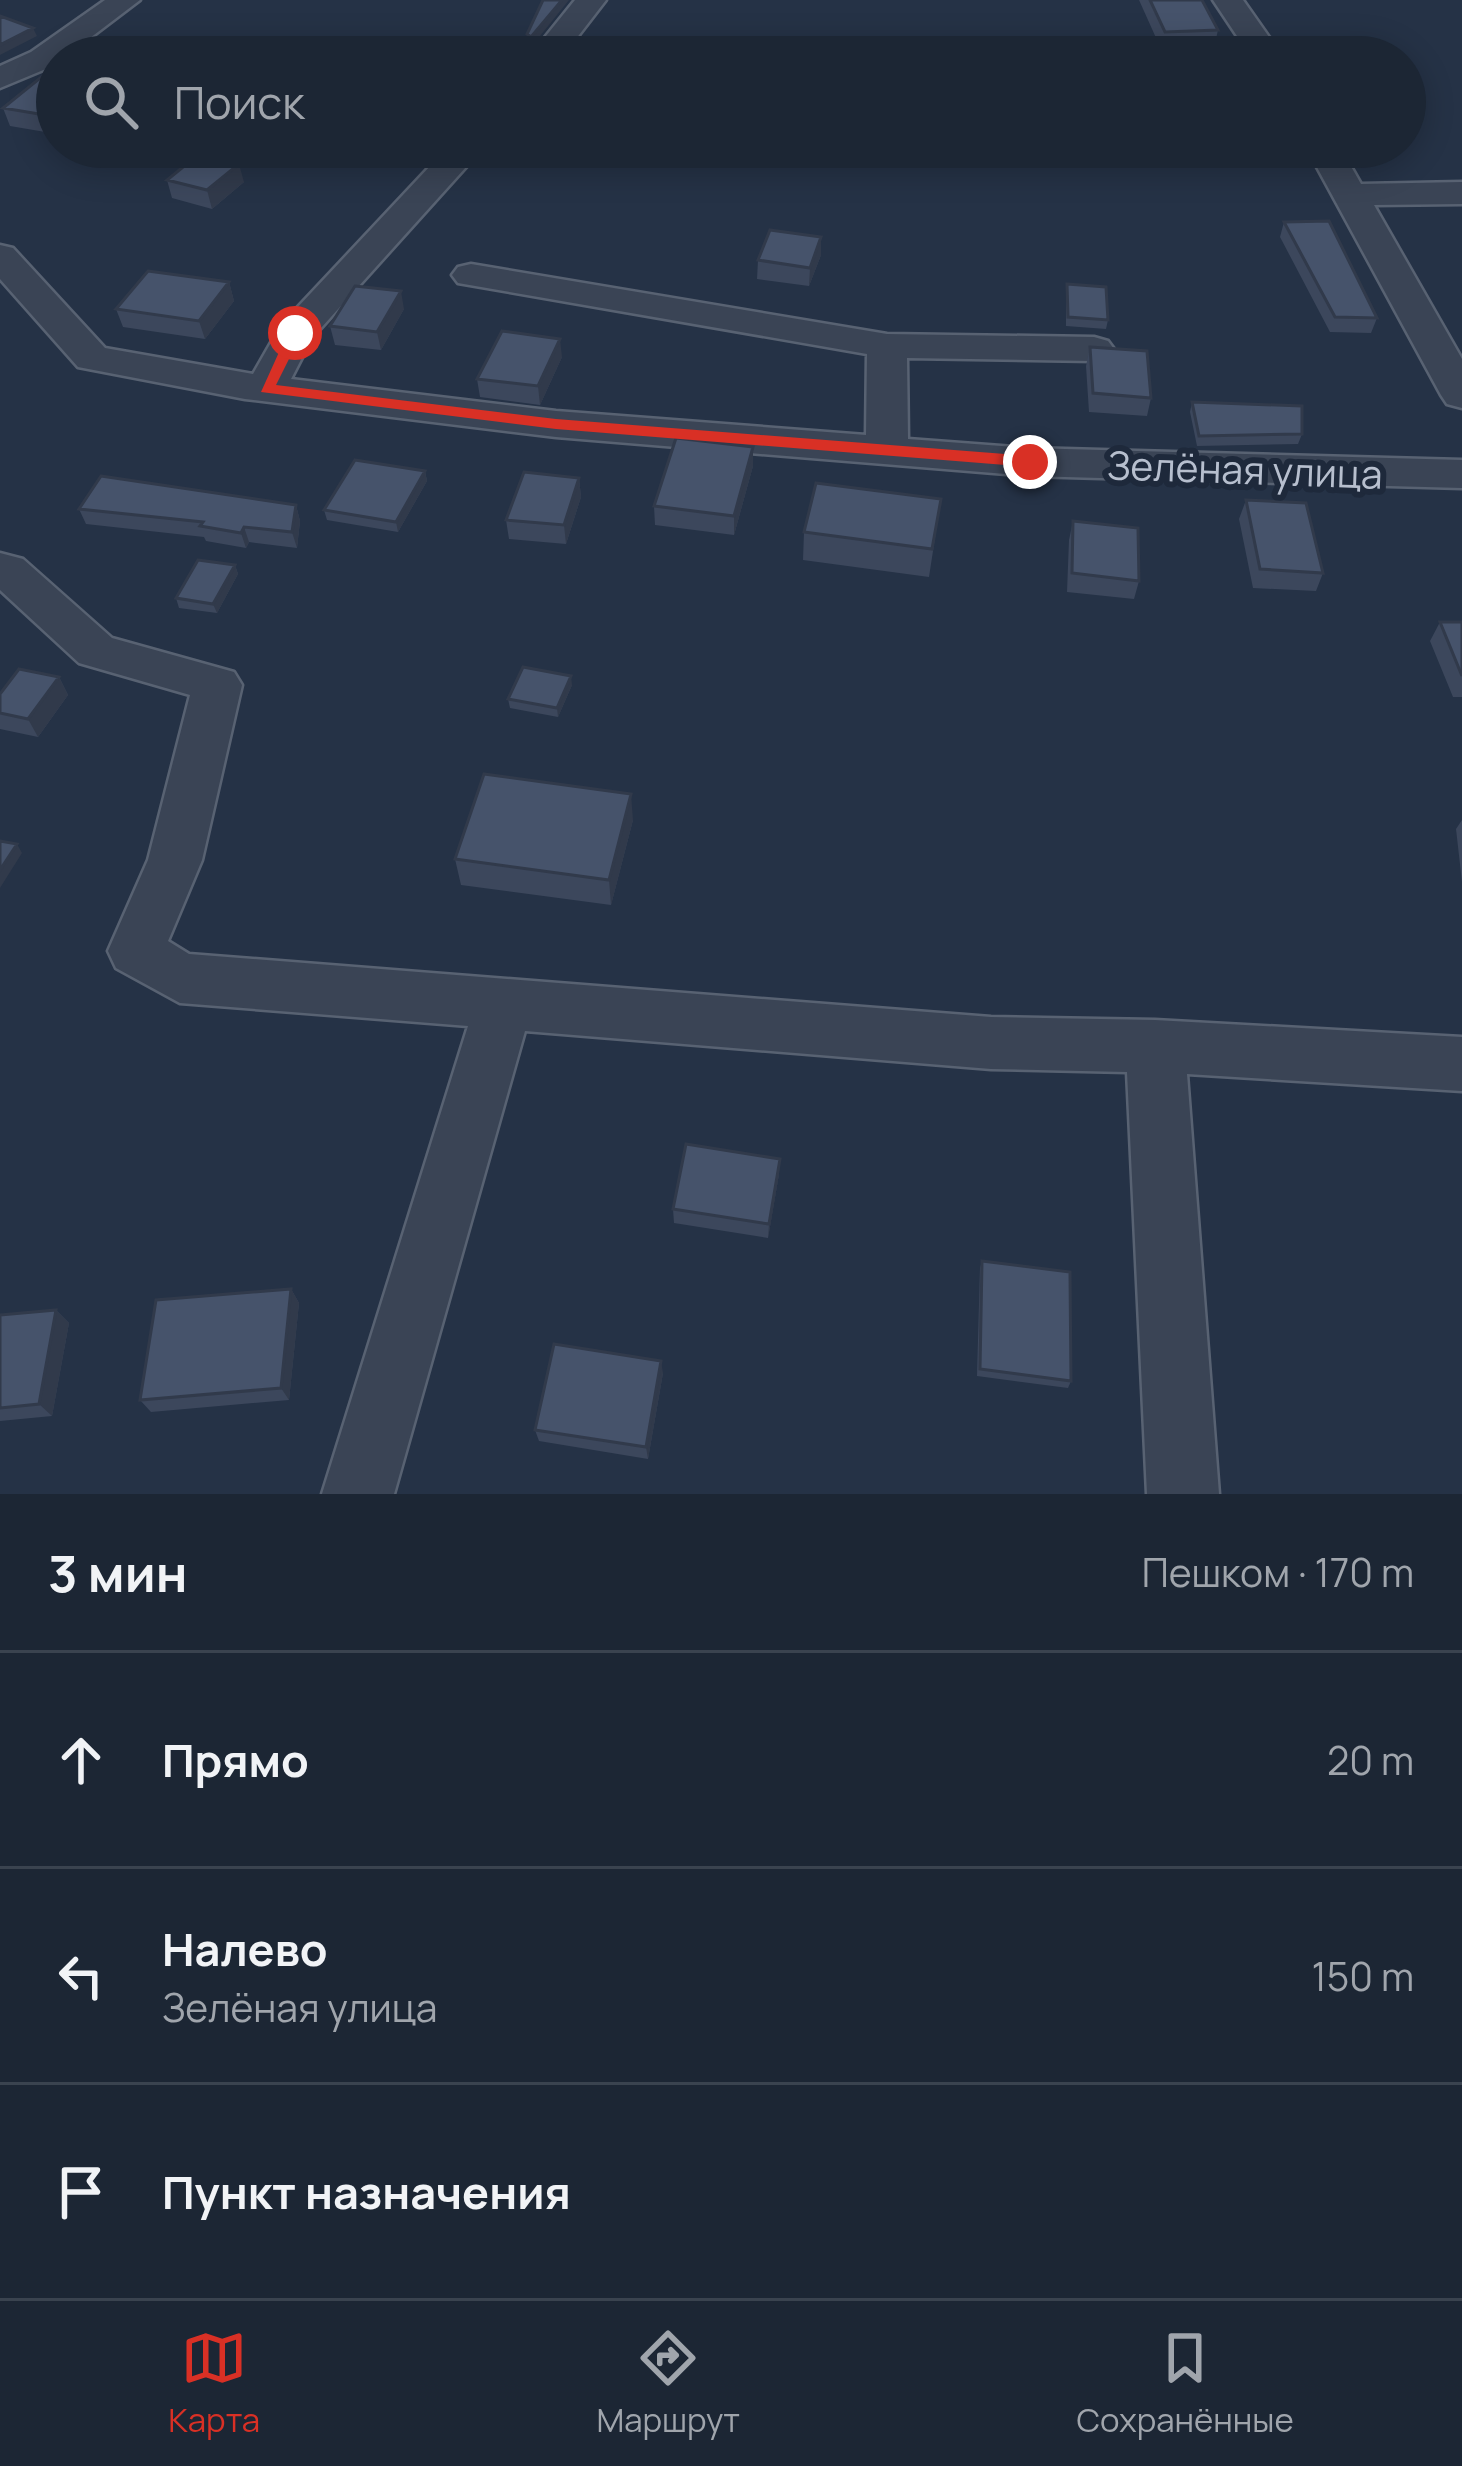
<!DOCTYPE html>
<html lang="ru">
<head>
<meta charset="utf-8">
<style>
	:root { --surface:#1c2634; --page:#252e3c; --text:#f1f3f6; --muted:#a0a5ac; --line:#3a434f; --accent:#d93025 }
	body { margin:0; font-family:Manrope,sans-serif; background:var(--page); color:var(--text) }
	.stop { position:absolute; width:36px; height:36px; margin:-27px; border:9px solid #d93025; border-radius:50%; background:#fff }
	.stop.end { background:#d93025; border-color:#fff; box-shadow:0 3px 12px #0008 }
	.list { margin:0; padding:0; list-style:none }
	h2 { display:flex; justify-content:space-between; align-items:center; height:156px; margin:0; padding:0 48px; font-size:51px }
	h2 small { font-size:39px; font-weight:400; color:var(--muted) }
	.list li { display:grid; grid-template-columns:78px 1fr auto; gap:36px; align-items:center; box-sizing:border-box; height:216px; padding:0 48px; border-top:3px solid var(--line) }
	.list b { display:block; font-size:45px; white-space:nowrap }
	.list p { margin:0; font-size:39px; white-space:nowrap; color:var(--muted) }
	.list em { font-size:39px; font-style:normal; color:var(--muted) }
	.icon { flex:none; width:66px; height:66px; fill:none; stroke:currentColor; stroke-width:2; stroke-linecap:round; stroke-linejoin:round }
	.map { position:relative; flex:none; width:1462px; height:1494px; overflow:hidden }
	.search { position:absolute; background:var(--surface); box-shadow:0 6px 30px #0003; left:36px; right:36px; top:36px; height:132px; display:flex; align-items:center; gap:30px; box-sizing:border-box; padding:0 42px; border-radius:66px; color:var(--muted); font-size:45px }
	.sheet { height:804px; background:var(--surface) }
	nav { display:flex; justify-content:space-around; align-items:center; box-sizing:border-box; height:168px; border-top:3px solid var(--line); background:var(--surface); font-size:33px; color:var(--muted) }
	nav a { display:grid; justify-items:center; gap:6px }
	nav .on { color:var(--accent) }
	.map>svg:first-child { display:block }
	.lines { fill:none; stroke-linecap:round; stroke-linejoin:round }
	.minor-casing { stroke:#586272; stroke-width:5 }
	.minor { fill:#3a4455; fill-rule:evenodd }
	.wall { fill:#3c475c }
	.shaded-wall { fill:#313a4b }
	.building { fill:#46536b; stroke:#313a4b; stroke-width:3 }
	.route { fill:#d93025 }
	.labels { text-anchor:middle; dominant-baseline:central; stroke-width:12; stroke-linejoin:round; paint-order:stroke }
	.street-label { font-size:39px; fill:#b7bfce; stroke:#1e293b }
</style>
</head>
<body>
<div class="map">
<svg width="1462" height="1494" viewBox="0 0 1462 1494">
	<rect width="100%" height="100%" fill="#253246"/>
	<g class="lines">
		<g class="minor-casing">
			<path id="minor" d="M105,0H140L65,57H57L53,66L0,88V66L31,52Z
				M575,0H606L562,57H529Z
				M1213,0H1243L1283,57H1251Z
				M448,147H484L312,338L291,379L556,411L866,435L867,354L458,283L452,275L458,267L471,264L887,334L1094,337L1108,341L1114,349L1108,357L1094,361L907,358L908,439L1029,448L1462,460V488L1029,476L556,437L245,399L78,367L0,279V245L13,248L105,348L253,374L281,325Z
				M1306,147H1340L1361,184L1462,182V204L1374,205L1462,359V408L1447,404L1441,395Z
				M0,553L23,559L112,638L234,672L242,685L202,860L168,941L189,954L991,1017L1155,1020L1462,1037V1091L1187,1074L1219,1494H1147L1127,1072L991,1069L525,1031L394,1494H322L468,1026L180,1003L116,968L108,951L148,860L190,695L79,663L0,590Z"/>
		</g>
		<use href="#minor" class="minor"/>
	</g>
	<path class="wall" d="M1139,0H1202L1218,30L1214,48L1161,49Z
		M57,71V134L10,126L3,108Z
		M167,180L244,182L212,209L172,198Z
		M1284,222L1377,318L1371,333L1330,332L1280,237Z
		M821,237V255L809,286L757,279L758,260Z
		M229,282L234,301L205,339L123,327L116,309Z
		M1067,284L1108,320L1106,329L1066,326V293Z
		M404,309L381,350L335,345L330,326Z
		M1090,347L1151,398L1147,416L1089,412L1086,366Z
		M562,357L540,405L480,397L477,379Z
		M1192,402L1302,434L1298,444L1197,446L1190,412Z
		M753,447V466L734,535L655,525L654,506Z
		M425,471L427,481L398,532L327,520L324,510Z
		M579,478L581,497L566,544L509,539L506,520Z
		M941,499L929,577L803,560L804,532Z
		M1246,500L1323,573L1316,591L1253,588L1239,519Z
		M296,505L300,521L297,548L249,542L246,548L206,541L204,537L86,524L79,509Z
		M1073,521L1139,581L1134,599L1067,592L1069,540Z
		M235,565L238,574L217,613L179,608L176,598Z
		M1440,622H1462V697H1453L1430,641Z
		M59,677L68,695L38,737L0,729V694Z
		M572,685L558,717L510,708L508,699Z
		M633,820L611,905L461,885L455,859Z
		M1462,820V882L1456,829Z
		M779,1174L768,1238L674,1223L673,1209Z
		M982,1261L1071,1381L1068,1388L977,1376L980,1268Z
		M291,1289L299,1303L289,1400L151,1412L140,1400Z
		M56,1310L69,1323L52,1416L0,1421V1315Z
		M663,1373L648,1459L539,1441L535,1430Z"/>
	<path class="shaded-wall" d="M562,0H569L532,46L531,37Z
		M33,28L37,36L0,55V45Z
		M239,164L244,182L212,209L207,190Z
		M821,237V255L809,286L810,268Z
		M229,282L234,301L205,339L199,321Z
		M401,291L404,309L381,350L377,332Z
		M560,339L562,357L540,405L538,386Z
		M753,447V466L734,535V516Z
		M425,471L427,481L398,532L396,522Z
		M579,478L581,497L566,544L564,525Z
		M296,505L300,521L297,548L292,532Z
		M244,527L249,542L246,548L241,533Z
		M235,565L238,574L217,613L213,604Z
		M571,676L572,685L558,717L557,708Z
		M59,677L68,695L38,737L28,719Z
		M631,794L633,820L611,905L609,880Z
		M17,844L22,853L0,888V870Z
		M780,1159L779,1174L768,1238L769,1224Z
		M291,1289L299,1303L289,1400L281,1388Z
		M56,1310L69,1323L52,1416L39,1404Z
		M661,1361L663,1373L648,1459L646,1447Z"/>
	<path class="building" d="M543,0H562L531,37L527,34Z
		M1150,0H1202L1218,30L1165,32Z
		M0,16L33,28L0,45Z
		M50,70L57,71V117L3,108Z
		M199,154L239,164L207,190L167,180Z
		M1329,221L1377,318L1335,317L1284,222Z
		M770,230L821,237L810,268L758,260Z
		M148,271L229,282L199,321L116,309Z
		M1067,284L1106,287L1108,320L1068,317Z
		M355,286L401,291L377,332L330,326Z
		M502,331L560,339L538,386L477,379Z
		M1090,347L1147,351L1151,398L1093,393Z
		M1192,402L1302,406V434L1199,436Z
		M676,438L753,447L734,516L654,506Z
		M355,460L425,471L396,522L324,510Z
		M524,472L579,478L564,525L506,520Z
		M101,476L296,505L292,532L244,527L241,533L200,526L203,522L79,509Z
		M816,483L941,499L932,549L804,532Z
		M1246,500L1306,503L1323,573L1260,569Z
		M1073,521L1138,528L1139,581L1072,573Z
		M198,560L235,565L213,604L176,598Z
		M1440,622H1462V676Z
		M523,667L571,676L557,708L508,699Z
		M19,669L59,677L28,719L0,713V694Z
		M484,774L631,794L609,880L455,859Z
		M0,841L17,844L0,870Z
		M686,1144L780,1159L769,1224L673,1209Z
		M982,1261L1070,1272L1071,1381L980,1369Z
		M291,1289L281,1388L140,1400L156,1300Z
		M56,1310L39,1404L0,1408V1315Z
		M554,1344L661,1361L646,1447L535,1430Z"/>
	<path class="route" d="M289,330L302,333L276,385L556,419L1030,456L1038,462L1030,467L556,429L261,392Z"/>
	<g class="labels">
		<g class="street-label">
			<text transform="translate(1245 469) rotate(2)">Зелёная улица</text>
		</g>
	</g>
</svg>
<div class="stop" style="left:295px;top:333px"></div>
<div class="stop end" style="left:1030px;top:462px"></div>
<div class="search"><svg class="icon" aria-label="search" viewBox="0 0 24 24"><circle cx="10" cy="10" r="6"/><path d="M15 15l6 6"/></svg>Поиск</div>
</div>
<section class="sheet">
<h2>3 мин<small>Пешком · 170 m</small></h2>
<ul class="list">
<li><svg class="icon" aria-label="ahead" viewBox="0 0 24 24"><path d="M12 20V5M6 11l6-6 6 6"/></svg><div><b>Прямо</b></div><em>20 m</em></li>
<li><svg class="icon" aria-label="left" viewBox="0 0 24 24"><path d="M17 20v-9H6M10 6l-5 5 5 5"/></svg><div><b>Налево</b><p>Зелёная улица</p></div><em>150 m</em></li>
<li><svg class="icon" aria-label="arrive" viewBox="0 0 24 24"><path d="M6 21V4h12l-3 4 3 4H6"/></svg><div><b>Пункт назначения</b></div></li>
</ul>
</section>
<nav>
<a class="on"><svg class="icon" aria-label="map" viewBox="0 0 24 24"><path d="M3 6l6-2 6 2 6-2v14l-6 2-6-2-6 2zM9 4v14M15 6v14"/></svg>Карта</a>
<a><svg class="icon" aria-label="directions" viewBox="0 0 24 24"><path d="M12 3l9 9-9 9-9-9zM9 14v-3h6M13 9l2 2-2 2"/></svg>Маршрут</a>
<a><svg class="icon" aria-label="saved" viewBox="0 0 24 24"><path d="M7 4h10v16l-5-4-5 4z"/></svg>Сохранённые</a>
</nav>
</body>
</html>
